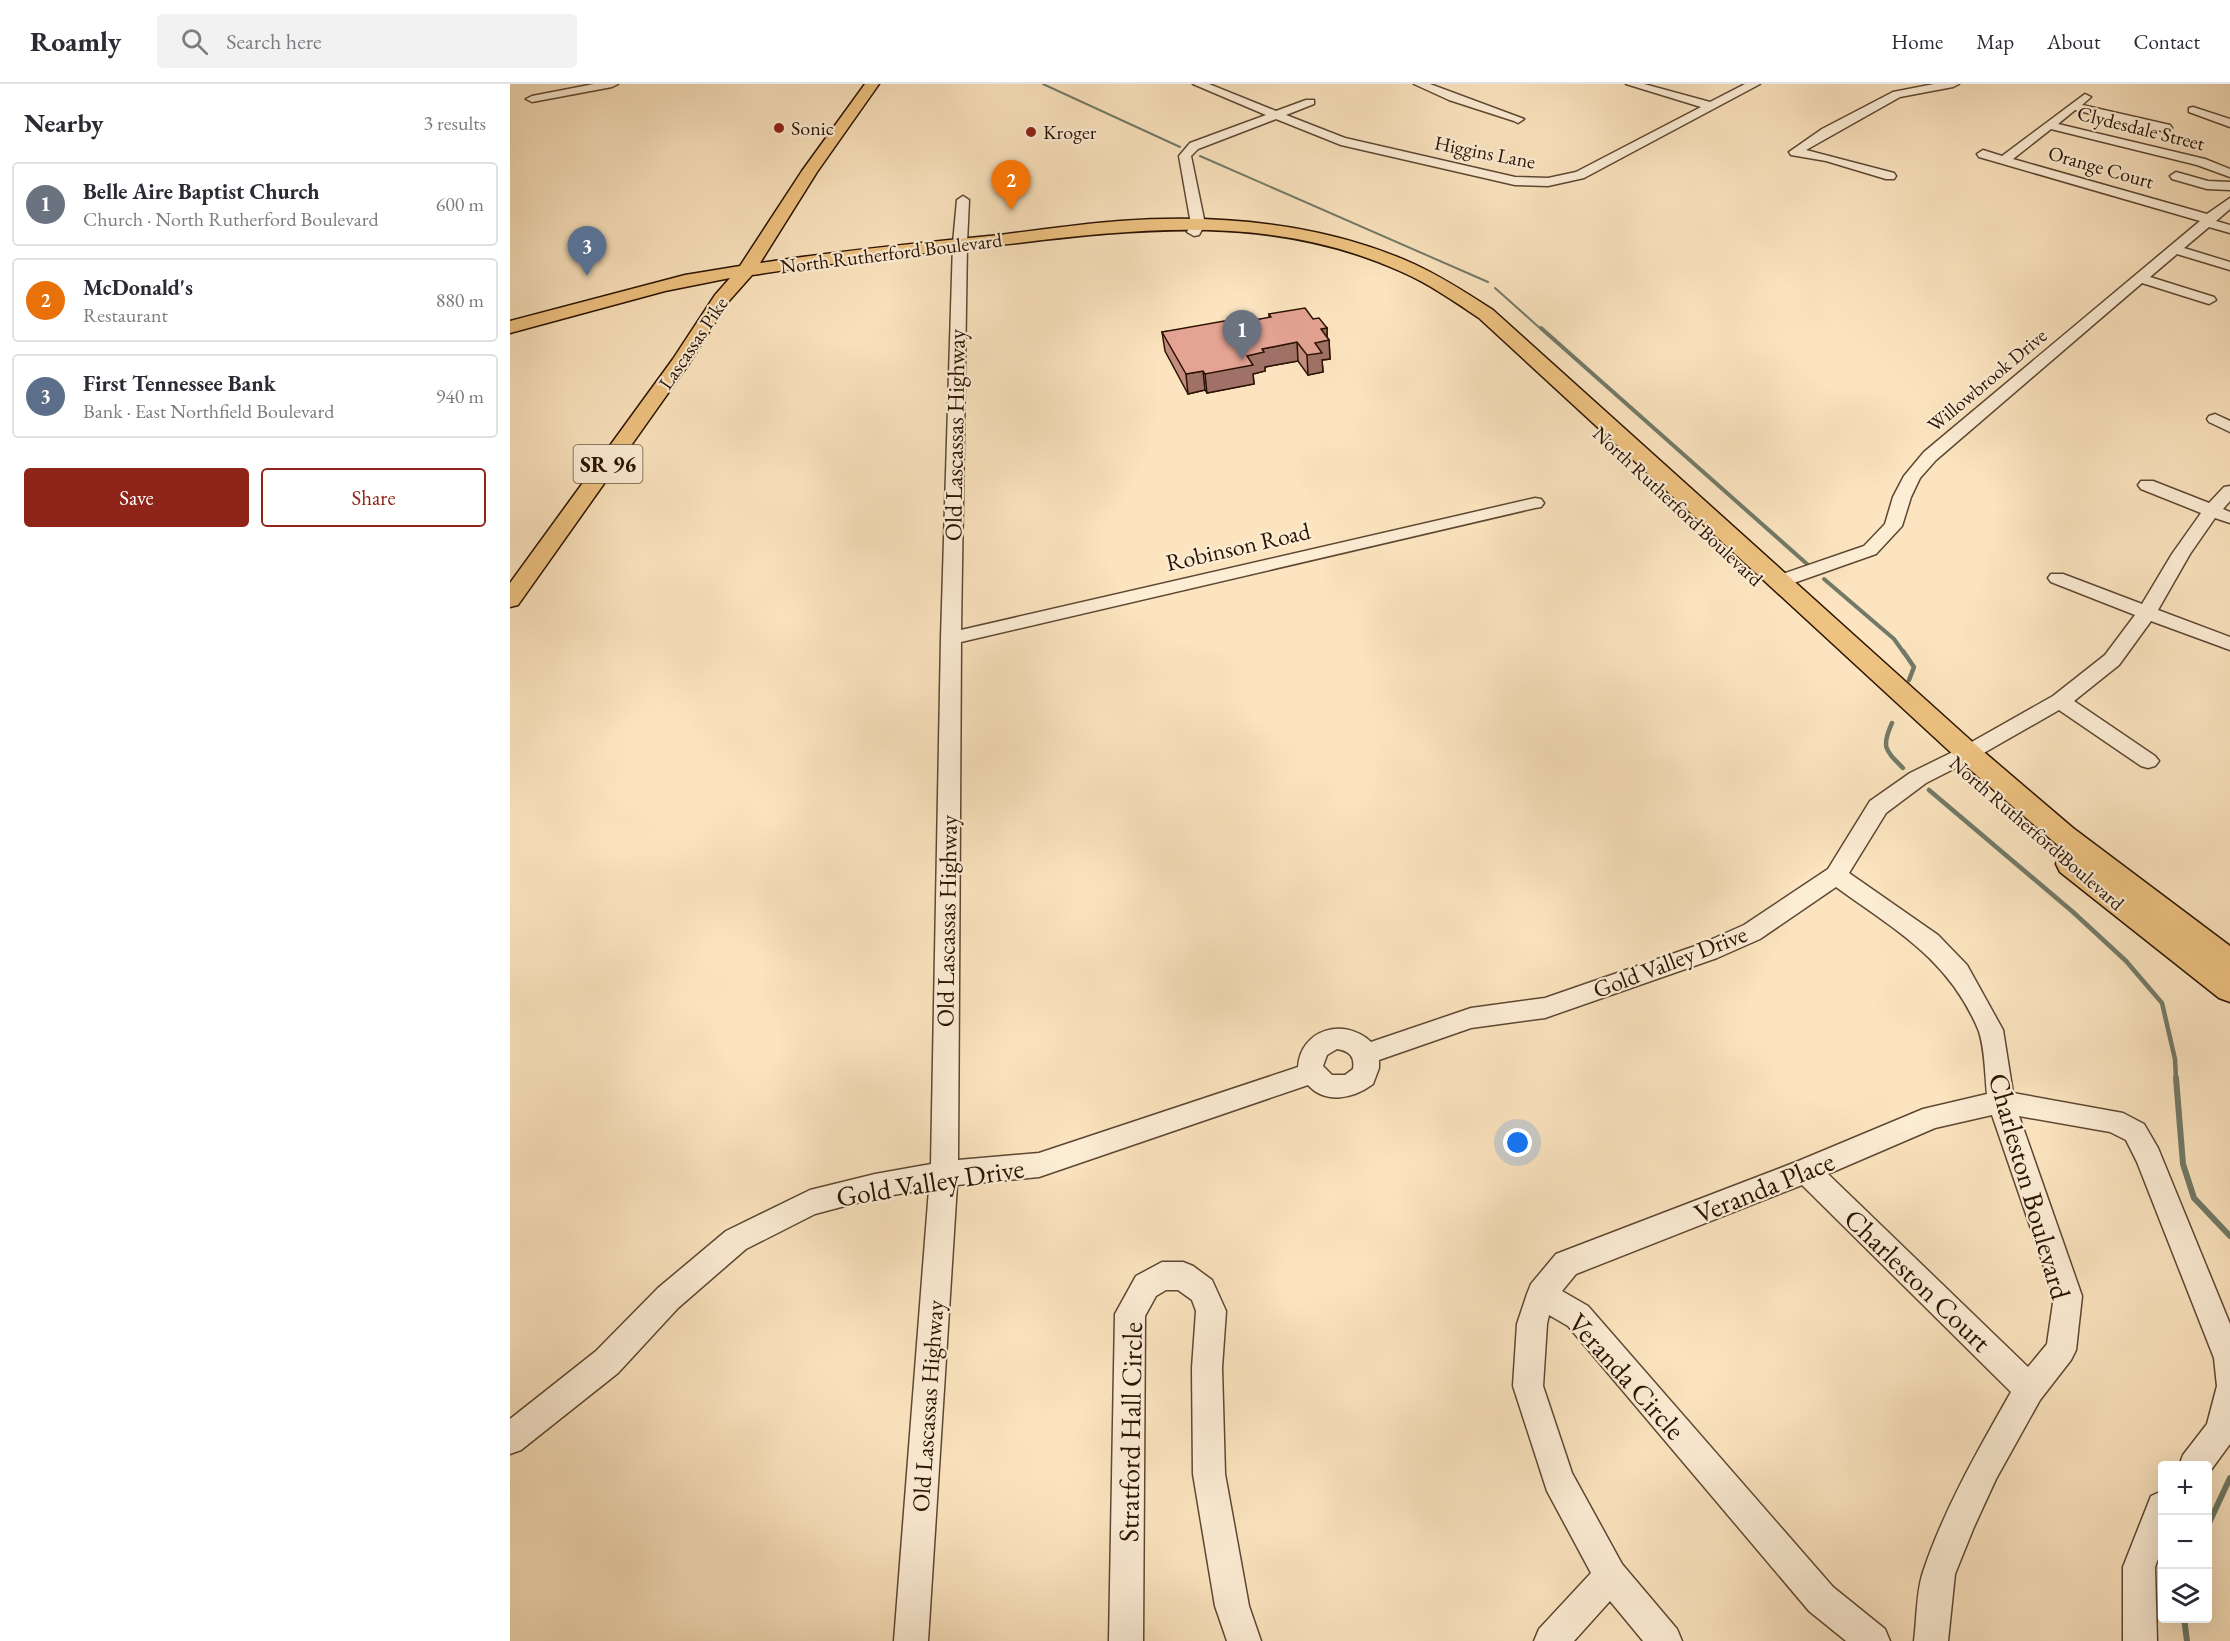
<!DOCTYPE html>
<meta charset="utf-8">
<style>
:root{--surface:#fff;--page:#f2f2f3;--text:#2b2b33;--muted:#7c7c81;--line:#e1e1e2;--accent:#8f2418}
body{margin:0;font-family:"EB Garamond",serif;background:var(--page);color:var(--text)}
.controls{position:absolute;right:18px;bottom:18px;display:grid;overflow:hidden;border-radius:6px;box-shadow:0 6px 24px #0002}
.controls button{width:54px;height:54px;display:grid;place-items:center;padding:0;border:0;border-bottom:2px solid var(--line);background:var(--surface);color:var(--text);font:30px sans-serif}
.you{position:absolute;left:1008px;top:1059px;width:21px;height:21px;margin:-15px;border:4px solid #fff;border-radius:50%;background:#1a73e8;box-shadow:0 0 0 9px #1a73e833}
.badge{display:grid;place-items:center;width:39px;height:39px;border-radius:50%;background:var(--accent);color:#fff;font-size:20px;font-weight:700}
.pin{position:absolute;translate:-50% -50px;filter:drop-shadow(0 2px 3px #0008)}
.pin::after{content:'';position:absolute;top:32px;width:21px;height:18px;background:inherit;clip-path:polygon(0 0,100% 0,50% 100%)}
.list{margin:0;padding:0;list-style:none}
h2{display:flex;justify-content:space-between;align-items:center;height:78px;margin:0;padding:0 24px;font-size:26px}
h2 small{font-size:20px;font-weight:400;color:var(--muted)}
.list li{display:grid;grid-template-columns:39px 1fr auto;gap:18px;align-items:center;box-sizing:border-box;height:84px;margin:0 12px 12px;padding:0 12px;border:2px solid var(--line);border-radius:6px}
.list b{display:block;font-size:22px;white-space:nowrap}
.list p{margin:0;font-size:20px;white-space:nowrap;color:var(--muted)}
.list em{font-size:20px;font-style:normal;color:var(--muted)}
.actions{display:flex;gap:12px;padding:18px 24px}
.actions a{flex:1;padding:14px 0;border:2px solid var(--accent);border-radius:6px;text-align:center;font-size:21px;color:var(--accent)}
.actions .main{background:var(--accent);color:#fff}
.icon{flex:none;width:33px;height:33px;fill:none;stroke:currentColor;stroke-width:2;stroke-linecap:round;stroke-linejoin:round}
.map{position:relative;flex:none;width:1720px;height:1557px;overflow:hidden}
header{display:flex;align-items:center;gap:36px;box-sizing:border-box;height:84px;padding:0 30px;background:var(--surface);border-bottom:2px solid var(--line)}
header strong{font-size:28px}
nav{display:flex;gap:33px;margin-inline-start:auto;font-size:21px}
.search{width:420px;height:54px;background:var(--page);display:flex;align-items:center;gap:15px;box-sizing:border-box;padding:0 21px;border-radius:6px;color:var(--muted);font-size:22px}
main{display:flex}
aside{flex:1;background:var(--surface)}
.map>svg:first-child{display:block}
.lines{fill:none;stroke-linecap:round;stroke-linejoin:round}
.stream-far3{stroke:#717a68;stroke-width:2}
.stream-far2{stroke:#717a68;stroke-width:4}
.stream-far1{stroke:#717a68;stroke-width:4.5}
.stream{stroke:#717a68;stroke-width:6}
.minor-casing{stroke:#5e4732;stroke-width:3}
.major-casing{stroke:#2a1303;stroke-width:3}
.minor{fill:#fcedd5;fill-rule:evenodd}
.major{fill:#eec280;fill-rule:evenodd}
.wall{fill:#c48c7e;stroke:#2a1303;stroke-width:1.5}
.shaded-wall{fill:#a07267;stroke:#2a1303;stroke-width:1.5}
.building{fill:#e4a393;stroke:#2a1303;stroke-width:1.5}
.poi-dot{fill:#8f2418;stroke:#fcedd5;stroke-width:2}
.labels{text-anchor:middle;stroke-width:4.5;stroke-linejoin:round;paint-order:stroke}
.far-poi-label{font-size:20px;fill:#2a1303;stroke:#fcedd5;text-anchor:start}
.far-street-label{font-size:20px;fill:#2a1303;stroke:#fcedd5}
.shield{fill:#fcedd5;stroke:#695442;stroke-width:1.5}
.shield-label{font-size:22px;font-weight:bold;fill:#2a1303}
.street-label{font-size:24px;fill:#2a1303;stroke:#fcedd5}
.near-street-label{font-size:28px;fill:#2a1303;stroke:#fcedd5}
</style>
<header>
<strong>Roamly</strong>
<div class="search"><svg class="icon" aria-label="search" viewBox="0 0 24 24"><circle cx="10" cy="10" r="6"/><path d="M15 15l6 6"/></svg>Search here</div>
<nav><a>Home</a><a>Map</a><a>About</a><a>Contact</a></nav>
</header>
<main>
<aside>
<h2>Nearby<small>3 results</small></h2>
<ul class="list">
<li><span class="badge" style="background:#6b7280">1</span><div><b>Belle Aire Baptist Church</b><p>Church · North Rutherford Boulevard</p></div><em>600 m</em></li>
<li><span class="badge" style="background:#e8710a">2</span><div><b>McDonald's</b><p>Restaurant</p></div><em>880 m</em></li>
<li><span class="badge" style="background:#5c6f8a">3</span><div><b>First Tennessee Bank</b><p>Bank · East Northfield Boulevard</p></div><em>940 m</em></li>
</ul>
<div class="actions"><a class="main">Save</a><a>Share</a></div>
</aside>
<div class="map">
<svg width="1720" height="1557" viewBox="0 0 1720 1557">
<rect width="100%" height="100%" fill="#fbe4bf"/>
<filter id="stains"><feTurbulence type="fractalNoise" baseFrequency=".00333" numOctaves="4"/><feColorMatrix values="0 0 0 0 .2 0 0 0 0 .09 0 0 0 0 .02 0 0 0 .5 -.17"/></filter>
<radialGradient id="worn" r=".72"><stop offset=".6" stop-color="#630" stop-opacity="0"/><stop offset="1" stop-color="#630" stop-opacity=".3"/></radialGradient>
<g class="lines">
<g class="stream-far3">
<polyline points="533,0 670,63"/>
<polyline points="690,72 978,198"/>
<polyline points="985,204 1032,246"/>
</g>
<g class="stream-far2">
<polyline points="1031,244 1297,480"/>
<polyline points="1314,495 1384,555 1394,569"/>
</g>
<g class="stream-far1">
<polyline points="1393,567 1404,583 1399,596"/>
<path d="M1382,639C1371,663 1375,666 1393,684"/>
<polyline points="1419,706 1563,828 1616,877 1652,919 1665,975 1666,995"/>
</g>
<g class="stream">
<polyline points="1666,994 1673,1080 1684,1114 1720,1152"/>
<polyline points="1698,1441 1720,1394"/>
<polyline points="1674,1534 1677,1557"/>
</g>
<defs>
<g id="minor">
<polygon points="84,0 108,0 102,3 22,18 16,15 22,12"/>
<polygon points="683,0 699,0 766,27 796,16 804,16 804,20 776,31 835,54 1005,93 1038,94 1066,88 1191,23 1116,0 1134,0 1200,18 1235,0 1250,0 1074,94 1038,102 1005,101 831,61 766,35 688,65 681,72 695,140 689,151 684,152 677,148 681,140 669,72 680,59 756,31"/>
<polygon points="904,0 920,0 1014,35 1008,39 1004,37 939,16"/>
<polygon points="1424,0 1449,0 1443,3 1390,13 1296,66 1384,89 1386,92 1384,95 1376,95 1316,77 1281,71 1279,68 1312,45 1383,8"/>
<polygon points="1575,10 1581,13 1572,21 1660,41 1662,44 1656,48 1565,26 1548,40 1695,75 1720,85 1720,93 1687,81 1541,45 1503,75 1697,130 1720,114 1720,125 1706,137 1720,141 1720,149 1699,143 1674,164 1720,178 1720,186 1667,170 1640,193 1704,213 1706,216 1699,220 1632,199 1426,376 1410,394 1401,413 1392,442 1366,470 1278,501 1264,501 1262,497 1264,493 1354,462 1375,440 1383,413 1394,392 1414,368 1690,137 1469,73 1467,70 1473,66 1492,72"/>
<polygon points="1683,23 1720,35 1720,43 1679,28 1679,24"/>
<polygon points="1666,88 1698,97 1720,98 1720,106 1697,105 1662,95 1660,92"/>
<path d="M453,112L459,116L457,159L451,546L1025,414L1031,415L1034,419L1031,423L1025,424L451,558L448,1076L529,1069L788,983C791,945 834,933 861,958L961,924L1035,914L1191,860L1234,841L1318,785L1360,717L1400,689L1451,664L1543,612L1595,571L1625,531L1541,498L1538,494L1541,490H1553L1632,520L1662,470L1691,429L1631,405L1628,401L1631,397H1643L1699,419L1714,403L1720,402V417L1713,425L1720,428V439L1705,434L1680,470L1648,526L1720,553V566L1641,537L1609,581L1564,617L1645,672L1649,677L1645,682L1638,684L1631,682L1549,626L1465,674L1416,699L1376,729L1339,789L1428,851L1457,881L1493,946L1503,1009L1613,1029L1634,1040L1648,1064L1720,1240V1360L1698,1390V1382H1669L1673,1371L1697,1340L1707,1302L1704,1274L1627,1078L1616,1056L1600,1048L1509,1032L1572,1212L1566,1266L1561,1276L1530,1316L1486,1395L1464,1443L1445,1490L1438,1557H1404C1407,1535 1406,1509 1413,1488C1434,1425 1468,1366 1501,1308L1292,1101L1066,1190L1052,1207L1078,1222L1323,1503L1375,1545L1380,1557H1336L1299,1527L1058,1242L1039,1231L1037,1240L1033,1302L1062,1389L1112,1480L1167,1545L1172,1557H1133L1100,1517L1064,1557H1024L1029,1545L1081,1489L1037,1407L1003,1302L1007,1240L1017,1210L1021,1200L1046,1170L1286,1078L1413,1025L1477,1010C1475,992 1475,962 1468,945C1438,874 1385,846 1326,803L1250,855L1207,874L1035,934L961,944L869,976V984L863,1000C844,1014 816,1021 798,1001L529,1093L447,1101L418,1557H384L419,1105L365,1114L305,1130L236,1165L168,1224L108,1289L11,1366L0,1370V1335L86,1267L148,1204L216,1147L300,1106L365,1090L421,1080L431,554L443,159L447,116ZM827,965C840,967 845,973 843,985L835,991H822L813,982L817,971ZM1482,1031L1544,1212L1537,1260L1518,1283L1318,1090L1425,1044Z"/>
<polygon points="1705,330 1720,337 1720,348 1699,338 1697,335 1699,332"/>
<polygon points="652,1178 673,1178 683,1182 702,1196 716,1227 712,1284 715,1390 739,1522 751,1557 717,1557 705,1522 683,1390 682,1284 686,1227 682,1216 668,1206 656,1206 646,1212 635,1232 633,1557 599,1557 605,1230 626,1192"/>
<polygon points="1652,1407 1652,1464 1645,1483 1647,1557 1613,1557 1613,1483 1641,1412"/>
</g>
<path id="major" d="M355,0H369L307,88L250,179C329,167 409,159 489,151C529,146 570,140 610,137C709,130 813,139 904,180C932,193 957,209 983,226L1467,662L1563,744L1720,862V918L1709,914L1550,788L1546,780L1550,772L1558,770L1449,676L969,234C944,217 919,200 892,188C760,128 627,145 490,161C407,170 324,178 242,191L218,218L178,281L8,521L0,523V499L163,275L205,211L220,194L155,207L0,249V237L175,191L230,182L292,87Z"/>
</defs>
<use href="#minor" class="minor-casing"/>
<use href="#major" class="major-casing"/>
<use href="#minor" class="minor"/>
<use href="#major" class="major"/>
</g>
<polygon class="wall" points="759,230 803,235 817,244 817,253 819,256 820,275 812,276 813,288 798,291 788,277 755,283 755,287 743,290 744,300 697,309 695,306 678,310 655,267 652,248 734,238 759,234"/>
<g class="shaded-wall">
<polygon points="817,244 817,256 819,256 820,275 812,276 813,288 798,291 797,271 805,259 811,245"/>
<polygon points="787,258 788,277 755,283 755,287 743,290 744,300 697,309 695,290 752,265"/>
<polygon points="693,287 695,306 678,310 676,290"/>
</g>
<polygon class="building" points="795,224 803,235 809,234 817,244 811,245 819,256 805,259 812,269 797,271 787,258 752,265 754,268 737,272 743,281 695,290 693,287 676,290 652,248 731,234 734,238 761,233 759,230"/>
<g class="poi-dot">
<circle cx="269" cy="44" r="6"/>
<circle cx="521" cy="48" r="6"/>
</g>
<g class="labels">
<g class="far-poi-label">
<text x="281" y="51">Sonic</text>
<text x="533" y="55">Kroger</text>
</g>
<g class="far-street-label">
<text transform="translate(1631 44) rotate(14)" y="7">Clydesdale Street</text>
<text transform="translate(975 68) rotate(11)" y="7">Higgins Lane</text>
<text transform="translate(1591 83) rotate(16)" y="7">Orange Court</text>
<text transform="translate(381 169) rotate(-7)" y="7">North Rutherford Boulevard</text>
<text transform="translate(183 259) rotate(-56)" y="7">Lascassas Pike</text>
<text transform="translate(1477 296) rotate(-40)" y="7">Willowbrook Drive</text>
<text transform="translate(1168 422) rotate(43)" y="7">North Rutherford Boulevard</text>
<text transform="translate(1527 749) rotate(41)" y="7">North Rutherford Boulevard</text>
</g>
<rect class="shield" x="63.5" y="361" width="69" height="38" rx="4.5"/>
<g class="shield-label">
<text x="98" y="388">SR 96</text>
</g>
<g class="street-label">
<text transform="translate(445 351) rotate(-89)" y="8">Old Lascassas Highway</text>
<text transform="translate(728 463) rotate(-13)" y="8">Robinson Road</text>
<text transform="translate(437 837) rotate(-89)" y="8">Old Lascassas Highway</text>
<text transform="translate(1160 878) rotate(-21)" y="8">Gold Valley Drive</text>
<text transform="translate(418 1322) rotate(-86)" y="8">Old Lascassas Highway</text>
</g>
<g class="near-street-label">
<text transform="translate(420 1098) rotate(-9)" y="10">Gold Valley Drive</text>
<text transform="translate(1520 1102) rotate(74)" y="10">Charleston Boulevard</text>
<text transform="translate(1254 1103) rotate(-22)" y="10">Veranda Place</text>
<text transform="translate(1408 1196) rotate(44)" y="10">Charleston Court</text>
<text transform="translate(1117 1292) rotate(48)" y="10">Veranda Circle</text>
<text transform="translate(620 1348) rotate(-89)" y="10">Stratford Hall Circle</text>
</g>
</g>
<rect width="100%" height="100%" filter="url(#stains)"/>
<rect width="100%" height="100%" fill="url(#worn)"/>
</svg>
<div class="controls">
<button>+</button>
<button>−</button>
<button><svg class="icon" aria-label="layers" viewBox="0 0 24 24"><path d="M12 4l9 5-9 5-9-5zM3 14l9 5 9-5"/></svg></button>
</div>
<div class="you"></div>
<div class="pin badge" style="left:732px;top:276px;background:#6b7280">1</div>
<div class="pin badge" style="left:501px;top:126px;background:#e8710a">2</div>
<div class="pin badge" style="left:77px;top:192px;background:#5c6f8a">3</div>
</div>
</main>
